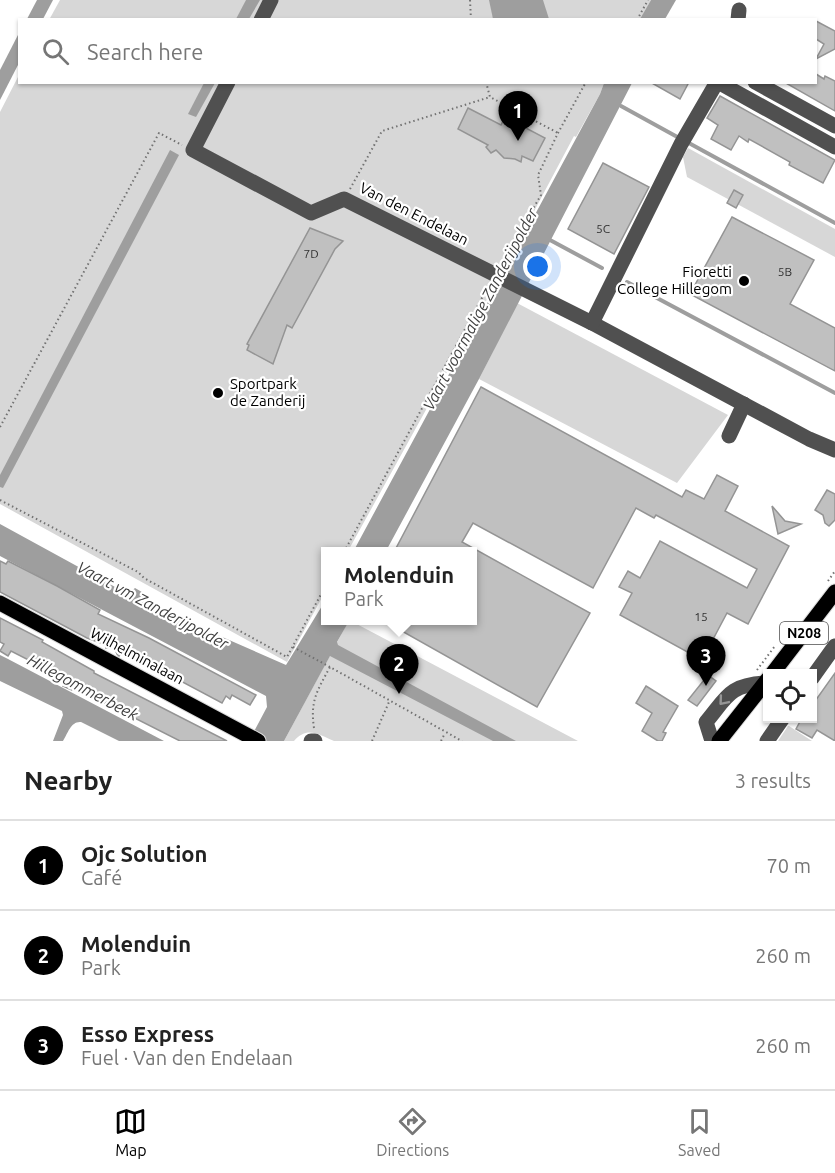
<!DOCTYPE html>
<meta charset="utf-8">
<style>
:root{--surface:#fff;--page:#f6f6f6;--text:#222;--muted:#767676;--line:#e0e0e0;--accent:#000}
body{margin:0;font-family:Ubuntu,sans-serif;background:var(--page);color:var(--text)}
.controls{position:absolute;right:18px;bottom:18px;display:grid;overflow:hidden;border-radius:0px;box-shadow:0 2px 4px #0004}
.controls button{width:54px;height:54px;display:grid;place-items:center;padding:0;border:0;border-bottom:2px solid var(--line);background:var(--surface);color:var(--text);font:30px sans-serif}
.you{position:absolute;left:538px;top:267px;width:21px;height:21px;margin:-15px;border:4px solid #fff;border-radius:50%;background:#1a73e8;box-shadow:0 0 0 9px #1a73e833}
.badge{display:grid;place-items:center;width:39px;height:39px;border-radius:50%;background:var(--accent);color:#fff;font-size:20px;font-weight:700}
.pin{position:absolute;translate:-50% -50px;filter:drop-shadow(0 2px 3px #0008)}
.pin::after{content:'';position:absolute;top:32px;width:21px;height:18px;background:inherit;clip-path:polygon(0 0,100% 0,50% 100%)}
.popup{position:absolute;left:321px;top:547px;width:156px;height:78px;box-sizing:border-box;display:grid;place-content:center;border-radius:0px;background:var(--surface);filter:drop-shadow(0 2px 4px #0005);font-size:20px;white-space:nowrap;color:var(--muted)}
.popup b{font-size:22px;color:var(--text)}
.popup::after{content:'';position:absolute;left:50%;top:100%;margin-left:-12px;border:12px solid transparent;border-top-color:var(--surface)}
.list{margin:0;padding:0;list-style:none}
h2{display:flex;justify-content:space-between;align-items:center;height:78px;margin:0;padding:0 24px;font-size:26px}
h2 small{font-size:20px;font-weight:400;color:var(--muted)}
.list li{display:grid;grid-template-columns:39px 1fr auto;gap:18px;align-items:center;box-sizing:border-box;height:90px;padding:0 24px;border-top:2px solid var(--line)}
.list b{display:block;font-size:22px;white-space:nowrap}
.list p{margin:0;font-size:20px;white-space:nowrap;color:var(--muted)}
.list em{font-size:20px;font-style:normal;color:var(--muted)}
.icon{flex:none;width:33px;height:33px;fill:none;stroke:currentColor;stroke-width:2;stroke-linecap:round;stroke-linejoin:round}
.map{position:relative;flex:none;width:835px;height:741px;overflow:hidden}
.search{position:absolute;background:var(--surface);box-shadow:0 2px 4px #0004;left:18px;right:18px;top:18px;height:66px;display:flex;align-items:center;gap:15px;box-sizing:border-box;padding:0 21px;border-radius:0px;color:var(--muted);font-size:22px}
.sheet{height:348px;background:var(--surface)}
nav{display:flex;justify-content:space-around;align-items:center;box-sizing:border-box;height:84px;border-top:2px solid var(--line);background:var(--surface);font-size:16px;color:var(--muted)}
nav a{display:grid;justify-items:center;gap:3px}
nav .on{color:var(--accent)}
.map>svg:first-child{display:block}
.green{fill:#d7d7d7}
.water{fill:#9e9e9e}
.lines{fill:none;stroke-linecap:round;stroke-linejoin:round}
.stream{stroke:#9e9e9e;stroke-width:4}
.building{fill:#c0c0c0;stroke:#949494;stroke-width:1.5}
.major-casing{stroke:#dbdbdb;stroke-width:17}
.path{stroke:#727272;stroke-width:2;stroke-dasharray:1.5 3;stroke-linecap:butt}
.minor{stroke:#505050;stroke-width:15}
.major{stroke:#000;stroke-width:15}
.oneway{stroke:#969696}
.poi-dot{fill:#000;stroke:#fff;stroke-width:2}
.labels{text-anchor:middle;stroke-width:4.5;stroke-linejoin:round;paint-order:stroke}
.number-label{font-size:12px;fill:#303030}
.shield{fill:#fff;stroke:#4c4c4c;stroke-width:1.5}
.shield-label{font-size:14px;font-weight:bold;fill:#000}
.street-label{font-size:15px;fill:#000;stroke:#fff}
.poi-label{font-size:15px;fill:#000;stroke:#fff;text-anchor:end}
.water-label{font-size:16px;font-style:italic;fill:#3f3f3f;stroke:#fff}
</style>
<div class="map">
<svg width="835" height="741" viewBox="0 0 835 741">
<rect width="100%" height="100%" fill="#fff"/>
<g class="green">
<polygon points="60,0 651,0 640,20 49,20"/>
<polygon points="19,75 20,82 604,83 600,94 576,137 574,136 496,283 348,551 326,552 325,592 287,662 0,504 0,112"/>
<polygon points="688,148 835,229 835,257 687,177 683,157"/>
<polygon points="517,303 728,415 677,483 479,379"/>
<path d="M349,620L351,621L578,741H334C318,734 307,726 294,741H284Z"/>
<polygon points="788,726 789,726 812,741 778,741"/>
</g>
<g class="water">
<polygon points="37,0 53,0 43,19 27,19"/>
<polygon points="246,0 260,0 249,19 236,19"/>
<polygon points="489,0 543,0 549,19 493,19"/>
<polygon points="651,0 676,0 665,19 640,19"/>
<polygon points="19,33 19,63 0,100 0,70"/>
<polygon points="204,83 215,83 196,117 188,114"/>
<polygon points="604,83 632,83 479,379 386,551 353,552 600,94"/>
<polygon points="170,150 179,155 3,488 0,487 0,475"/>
<polygon points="0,524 128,594 135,588 147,595 149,605 286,665 325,601 326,620 349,621 337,642 338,645 516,741 493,741 330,656 284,741 249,741 267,707 266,696 0,556"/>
<path d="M0,655L8,659L164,741H119L81,722C71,721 68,733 63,741H53L63,715L62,711L0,681Z"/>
</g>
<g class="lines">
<g class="stream">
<polyline points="621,106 681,139"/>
<polyline points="687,142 835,223"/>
<polyline points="550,240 602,268"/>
<polyline points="627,282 835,393"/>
</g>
</g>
<g class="building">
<polygon points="816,21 835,31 835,49 816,59 824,44 816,39"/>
<polygon points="816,74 824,79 825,76 835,81 835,111 784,82 816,82"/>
<polygon points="650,82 689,82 680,99"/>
<polygon points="720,96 835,160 823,183 789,165 790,162 749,139 748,142 739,136 731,150 711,139 718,125 707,118"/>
<polygon points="468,108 501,125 505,117 545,138 533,161 522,156 521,162 515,159 504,158 496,150 491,153 486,147 488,145 458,129"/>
<polygon points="603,163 649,187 614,254 568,229"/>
<polygon points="734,190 743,195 736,208 727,203"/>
<polygon points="732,217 814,260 790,304 835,328 835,371 690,294"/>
<polygon points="310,228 343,241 335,249 292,328 287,325 273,364 247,350 249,345 247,344"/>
<polygon points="481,387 682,497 686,490 704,499 717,475 738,486 725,511 789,546 748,624 727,613 702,660 620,615 632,593 619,587 628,571 640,578 660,541 747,588 757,569 656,515 654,518 636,508 593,588 473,523 462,542 590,613 537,707 384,621 472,621 472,552 394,552"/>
<polygon points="827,490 835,494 835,520 829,526 825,523 823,515 815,510"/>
<polygon points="772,506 785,521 801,524 778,534"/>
<polygon points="0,561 6,564 8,561 57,586 100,610 98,614 149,638 256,695 250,705 232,695 230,699 226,696 222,703 147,663 146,666 121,653 119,656 117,654 114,646 106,648 106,645 87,638 0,592"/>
<polygon points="0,618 43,640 42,642 94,671 94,673 227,741 180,741 93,697 96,691 77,681 72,690 63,686 66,679 11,651 8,656 0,651 4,644 0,642"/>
<polygon points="835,673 835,741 817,730 812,738 796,729 802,718 813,718 813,704"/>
<polygon points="708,675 716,681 697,706 688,700"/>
<polygon points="646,686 678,706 663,732 666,733 662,741 658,741 642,731 652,713 636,703"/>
</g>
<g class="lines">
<defs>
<g id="major">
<polyline points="0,603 258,741"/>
<polyline points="772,674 835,592"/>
<polyline points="719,741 768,679"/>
</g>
</defs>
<use href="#major" class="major-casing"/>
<g class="path">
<polyline points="470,0 471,20"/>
<polyline points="637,20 648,0"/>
<polyline points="486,82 490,97 558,133"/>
<polyline points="350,189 382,131 490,97"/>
<polyline points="502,262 541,195 538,175 558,133 586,82"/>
<polyline points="0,427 159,133 182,145"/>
<polyline points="0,500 138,572 144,578 287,657 326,585"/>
<polyline points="344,552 489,285"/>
<polyline points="828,581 835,571"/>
<polyline points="293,647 330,667"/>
<polyline points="757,670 775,646"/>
<path d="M314,728C310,701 317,691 330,667L462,741"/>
<polyline points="372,741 389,702"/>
<polyline points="441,741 445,733"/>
</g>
<g class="minor">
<polyline points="261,20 271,0"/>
<polyline points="738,20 739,10"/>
<polyline points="228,82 193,150 311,213 344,199 592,323 809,439 835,450"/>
<polyline points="718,82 835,147"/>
<polyline points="755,82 835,126"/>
<polyline points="592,323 681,144 717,82"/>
<polyline points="729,436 744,404"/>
<polyline points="812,678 835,646"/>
<polyline points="311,741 315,741"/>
<path d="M712,741L706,722C727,697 729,685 765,683"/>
<polyline points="767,741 783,718"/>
</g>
<use href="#major" class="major"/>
</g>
<defs><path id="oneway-chevron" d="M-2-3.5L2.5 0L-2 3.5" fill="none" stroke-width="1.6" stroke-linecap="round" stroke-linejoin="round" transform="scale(1.5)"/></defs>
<use class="oneway" href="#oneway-chevron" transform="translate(723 701) rotate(130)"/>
<g class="poi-dot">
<circle cx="744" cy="281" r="6"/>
<circle cx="218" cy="393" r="6"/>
</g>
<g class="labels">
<g class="number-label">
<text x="603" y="233">5C</text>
<text x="311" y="258">7D</text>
<text x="785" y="276">5B</text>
<text x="701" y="621">15</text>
</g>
<rect class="shield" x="780" y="622" width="48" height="22" rx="4.5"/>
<g class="shield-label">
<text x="804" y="638">N208</text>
</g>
<g class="street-label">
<text transform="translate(414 214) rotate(27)" y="5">Van den Endelaan</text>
<text transform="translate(137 656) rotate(28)" y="5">Wilhelminalaan</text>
</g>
<g class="poi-label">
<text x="732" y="277">Fioretti<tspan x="732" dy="17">College Hillegom</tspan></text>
<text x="230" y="389" text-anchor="start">Sportpark<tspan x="230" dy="17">de Zanderij</tspan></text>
</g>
<g class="water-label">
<text transform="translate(480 309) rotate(-62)" y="6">Vaart voormalige Zanderijpolder</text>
<text transform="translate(153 605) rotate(28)" y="6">Vaart vm Zanderijpolder</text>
<text transform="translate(83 687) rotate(28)" y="6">Hillegommerbeek</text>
</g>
</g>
</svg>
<div class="controls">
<button><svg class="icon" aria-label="locate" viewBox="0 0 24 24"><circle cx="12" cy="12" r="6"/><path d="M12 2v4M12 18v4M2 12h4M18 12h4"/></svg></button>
</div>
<div class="you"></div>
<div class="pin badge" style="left:518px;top:141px">1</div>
<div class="pin badge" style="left:399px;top:694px">2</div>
<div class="popup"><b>Molenduin</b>Park</div>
<div class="pin badge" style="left:706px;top:686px">3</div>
<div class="search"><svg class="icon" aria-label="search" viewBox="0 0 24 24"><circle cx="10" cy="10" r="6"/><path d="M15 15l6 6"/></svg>Search here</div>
</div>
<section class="sheet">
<h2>Nearby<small>3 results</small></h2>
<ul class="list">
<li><span class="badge">1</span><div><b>Ojc Solution</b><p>Café</p></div><em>70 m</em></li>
<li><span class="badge">2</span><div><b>Molenduin</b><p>Park</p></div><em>260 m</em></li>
<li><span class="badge">3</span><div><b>Esso Express</b><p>Fuel · Van den Endelaan</p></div><em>260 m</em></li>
</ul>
</section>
<nav>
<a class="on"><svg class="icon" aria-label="map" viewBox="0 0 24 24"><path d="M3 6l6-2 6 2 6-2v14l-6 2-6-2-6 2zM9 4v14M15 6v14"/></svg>Map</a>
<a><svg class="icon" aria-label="directions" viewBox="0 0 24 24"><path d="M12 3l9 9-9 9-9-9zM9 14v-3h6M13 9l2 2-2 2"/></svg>Directions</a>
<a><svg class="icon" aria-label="saved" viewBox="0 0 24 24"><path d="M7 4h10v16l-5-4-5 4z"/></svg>Saved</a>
</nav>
